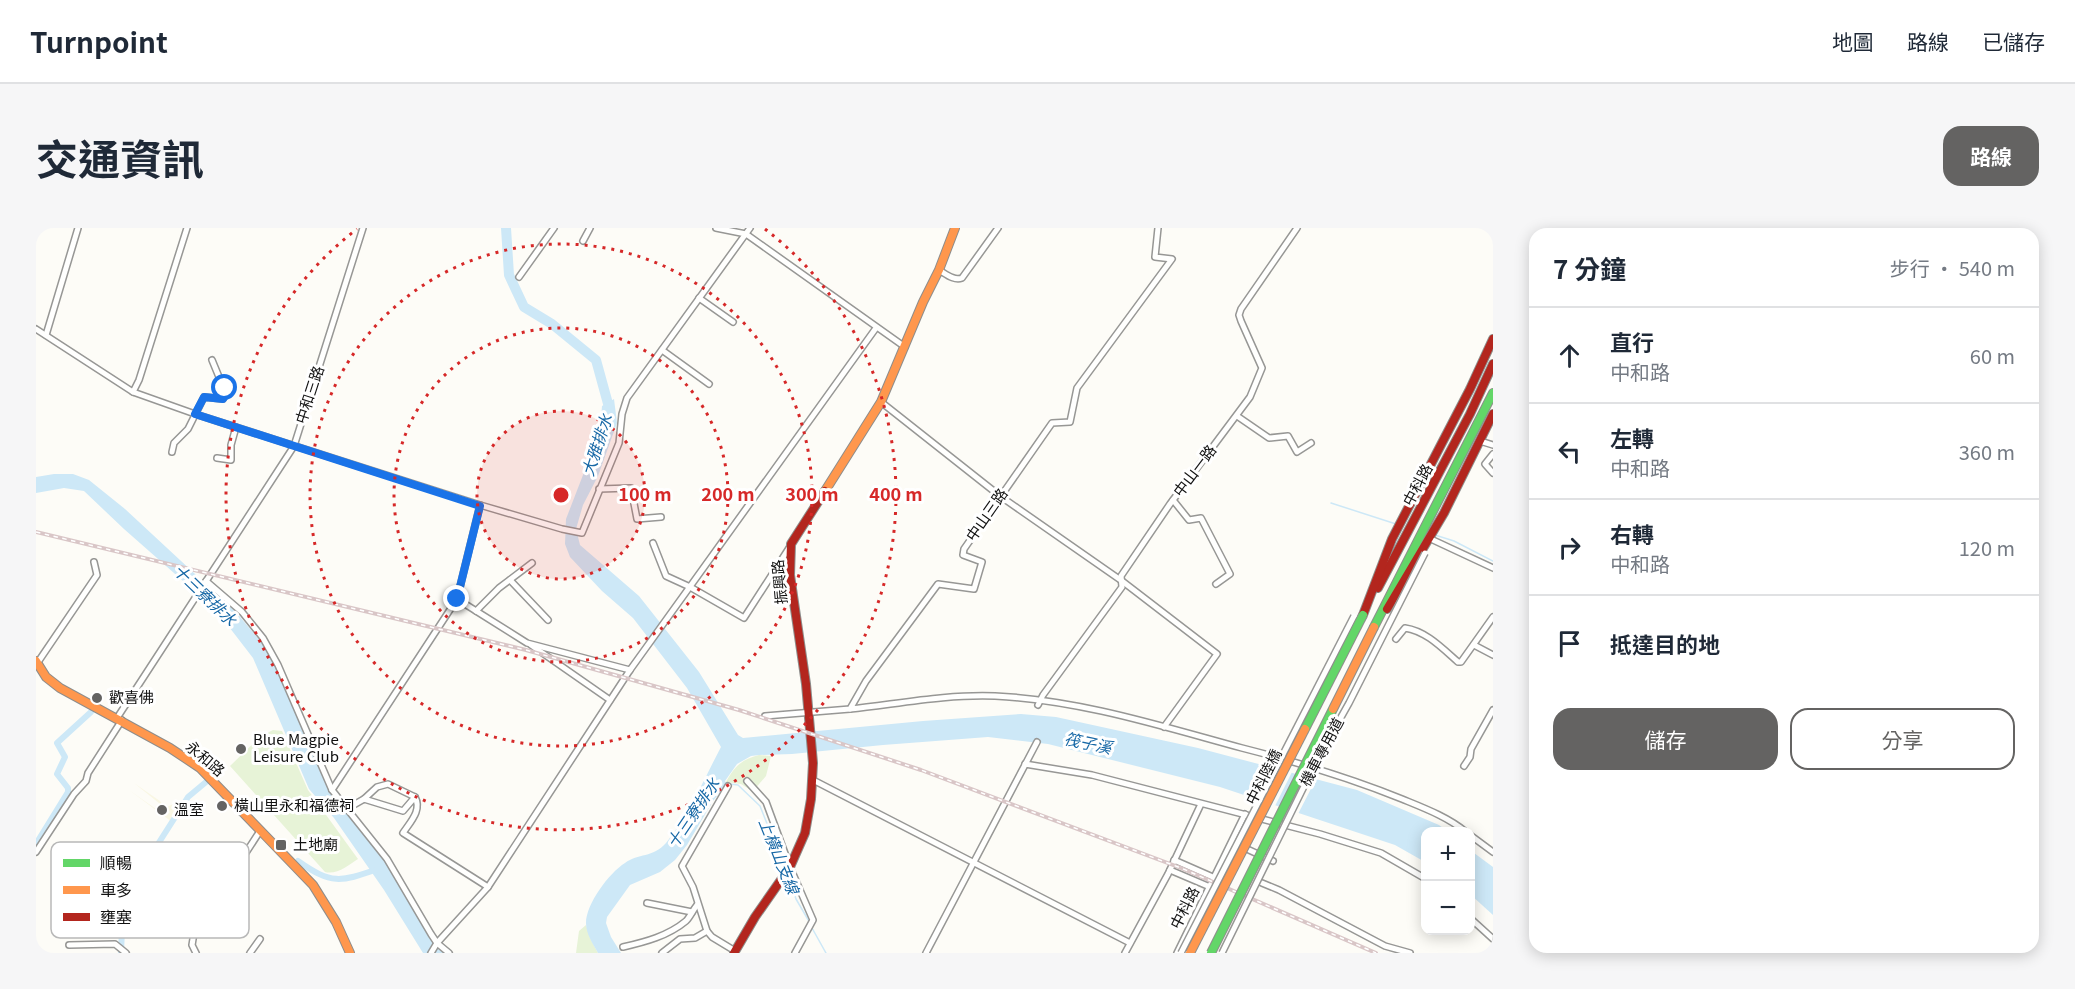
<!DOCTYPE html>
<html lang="zh-TW">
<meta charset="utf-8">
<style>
:root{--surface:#fff;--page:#f6f6f7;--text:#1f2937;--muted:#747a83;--line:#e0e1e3;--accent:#646362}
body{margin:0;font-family:Georgia,"Noto Sans TC",serif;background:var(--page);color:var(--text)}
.controls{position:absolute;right:18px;bottom:18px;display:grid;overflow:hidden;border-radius:12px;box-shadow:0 3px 15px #0003}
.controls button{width:54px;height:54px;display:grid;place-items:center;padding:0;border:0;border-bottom:2px solid var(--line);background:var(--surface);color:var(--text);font:30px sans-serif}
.stop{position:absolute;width:18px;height:18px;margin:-14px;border:4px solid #1a73e8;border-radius:50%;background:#fff}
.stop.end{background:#1a73e8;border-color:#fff;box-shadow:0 2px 6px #0008}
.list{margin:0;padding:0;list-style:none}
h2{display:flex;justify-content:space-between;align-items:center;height:78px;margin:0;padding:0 24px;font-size:26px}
h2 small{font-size:20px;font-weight:400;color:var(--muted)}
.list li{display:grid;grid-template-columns:39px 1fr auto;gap:18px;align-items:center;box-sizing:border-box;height:96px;padding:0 24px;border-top:2px solid var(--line)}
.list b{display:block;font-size:22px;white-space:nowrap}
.list p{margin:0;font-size:20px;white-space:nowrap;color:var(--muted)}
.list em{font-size:20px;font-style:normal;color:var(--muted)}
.actions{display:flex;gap:12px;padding:18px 24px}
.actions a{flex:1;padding:14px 0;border:2px solid var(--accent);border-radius:18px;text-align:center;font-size:21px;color:var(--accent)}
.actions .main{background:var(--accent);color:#fff}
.icon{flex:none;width:33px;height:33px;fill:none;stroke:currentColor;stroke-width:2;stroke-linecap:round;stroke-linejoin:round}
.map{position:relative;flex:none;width:1457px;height:725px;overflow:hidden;border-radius:18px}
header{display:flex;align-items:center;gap:36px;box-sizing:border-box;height:84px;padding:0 30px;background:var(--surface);border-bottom:2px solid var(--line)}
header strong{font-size:28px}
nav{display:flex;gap:33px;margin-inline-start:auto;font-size:21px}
.intro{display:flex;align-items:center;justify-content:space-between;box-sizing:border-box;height:144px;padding:0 36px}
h1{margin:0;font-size:42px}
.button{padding:15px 27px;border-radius:18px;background:var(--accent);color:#fff;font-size:21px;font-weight:700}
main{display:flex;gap:36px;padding:0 36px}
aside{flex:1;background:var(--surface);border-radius:18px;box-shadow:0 3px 15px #0003}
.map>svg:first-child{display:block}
.farmland{fill:#f9f7e4}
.green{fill:#e7f3d7}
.water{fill:#cde8f7}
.pier{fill:#fdfcf7}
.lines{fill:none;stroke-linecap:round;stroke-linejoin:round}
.stream{stroke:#cde8f7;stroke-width:1.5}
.canal{stroke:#cde8f7;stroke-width:6}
.river{stroke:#cde8f7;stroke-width:10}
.street-casing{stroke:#979795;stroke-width:8}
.fast-casing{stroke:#8e8d8b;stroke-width:10}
.slow-casing{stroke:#8e8d8b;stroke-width:10}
.jam-casing{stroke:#8e8d8b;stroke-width:10}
.street{stroke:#fffffe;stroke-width:5}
.fast{stroke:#63d668;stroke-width:8}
.slow{stroke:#ff974d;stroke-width:8}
.jam{stroke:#b3261e;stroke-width:8}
.rail-casing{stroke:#d9c6c7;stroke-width:4}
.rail{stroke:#fff;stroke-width:1.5;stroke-dasharray:4.5;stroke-linecap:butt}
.street-bridge-casing{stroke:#979795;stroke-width:8;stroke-linecap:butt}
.fast-bridge-casing{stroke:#8e8d8b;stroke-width:10;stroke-linecap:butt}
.slow-bridge-casing{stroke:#8e8d8b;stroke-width:10;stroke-linecap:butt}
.street-bridge{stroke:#fffffe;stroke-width:5}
.fast-bridge{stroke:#63d668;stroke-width:8}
.slow-bridge{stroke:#ff974d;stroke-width:8}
.route{stroke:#1a73e8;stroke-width:8}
.ring{fill:none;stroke:#d62828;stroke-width:3;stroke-dasharray:3 6}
.poi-dot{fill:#646362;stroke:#fff;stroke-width:2}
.labels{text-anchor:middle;stroke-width:6;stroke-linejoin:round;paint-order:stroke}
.street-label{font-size:15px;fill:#111;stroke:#fff}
.poi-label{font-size:15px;fill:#111;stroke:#fff;text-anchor:start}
.water-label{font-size:16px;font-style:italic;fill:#1768a6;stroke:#fff}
.key{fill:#fff;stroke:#b8b8b8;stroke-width:1.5}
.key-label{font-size:16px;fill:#111}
.centre{fill:#d62828;stroke:#fff;stroke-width:3}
.ring-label{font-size:18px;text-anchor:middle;font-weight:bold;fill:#d62828;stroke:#fff;stroke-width:6;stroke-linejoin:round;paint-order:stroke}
</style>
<header>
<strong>Turnpoint</strong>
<nav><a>地圖</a><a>路線</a><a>已儲存</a></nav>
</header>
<div class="intro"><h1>交通資訊</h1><a class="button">路線</a></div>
<main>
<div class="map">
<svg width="1457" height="725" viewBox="0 0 1457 725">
<rect width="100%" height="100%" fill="#fdfcf7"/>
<polygon class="farmland" points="98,555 124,573 129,580 143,573 146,579 136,594 93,562 130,588 134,584"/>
<g class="green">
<path d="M237,502L246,503L272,562L322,631C313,637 301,647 289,644L194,538L225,508Z"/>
<path d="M723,527L735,528L730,548L718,562L716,563L705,556L690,554C698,539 706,531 723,527Z"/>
<polygon points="550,697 554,710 562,725 540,725 543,703"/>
</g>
<g class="water">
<path d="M578,171L581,195L562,248L547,277L540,301L544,317L603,368L663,444L702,507L707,510L887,493L985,486L1020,489L1162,520L1321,562L1403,597L1411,603L1390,604L1389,634L1359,617L1184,559L1012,516L952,509L847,517L756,526L723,527L715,528L701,536L689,553L691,556L677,573L651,617L639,632L624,644L594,657L571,689L570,695L575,709L585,725H562C557,716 550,706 550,695C550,676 573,645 589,635C602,625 617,630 630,615C653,587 668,551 685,519L651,460L597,390L566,363L534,329L529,316L530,291L564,203L566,178Z"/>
<polygon points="18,246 37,246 53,252 89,281 200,384 225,414 240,438 294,564 350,632 410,725 387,725 348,662 298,590 273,561 217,430 180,382 88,301 48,263 28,260 0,265 0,249"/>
<polygon points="1434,622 1457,639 1457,687 1435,667"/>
</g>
<g class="pier">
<polygon points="1237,537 1257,542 1238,580 1219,574"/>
<polygon points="1261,543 1281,549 1261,588 1242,582"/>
</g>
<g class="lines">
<g class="stream">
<polyline points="1295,275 1360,296"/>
<polyline points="1399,307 1418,313 1457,333"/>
<polyline points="694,556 702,557 724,578 749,641"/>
<polyline points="752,648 760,671 774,695"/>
<polyline points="776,700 790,725"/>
</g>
<g class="canal">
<polyline points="0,616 32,564 32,560 21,546 29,529 21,515 55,484"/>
<path d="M262,633C296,657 304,654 342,641"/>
<polyline points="85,725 86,701 69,699 152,569 170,554"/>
</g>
<polyline class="river" points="470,0 473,47 488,79 516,96 560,132 574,183 572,189"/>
<defs>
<g id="street">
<polyline points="680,0 710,6 869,119"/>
<polyline points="547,13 554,0"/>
<path d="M903,42C910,46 918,53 926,50L962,0"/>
<polyline points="483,49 518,0"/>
<polyline points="663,70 697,94"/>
<polyline points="0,101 97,164 159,186 444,277 526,301 546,305 583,215 586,186 591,170 714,0"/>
<polyline points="10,107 42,0"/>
<polyline points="626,122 673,156"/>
<polyline points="97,164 103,152 151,0"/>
<polyline points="845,174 964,268 1086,353 1181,426 1128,499"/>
<polyline points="1201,188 1233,210 1252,208 1261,224 1275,215"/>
<polyline points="1444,213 1457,217"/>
<polyline points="136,224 138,215 152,201 168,169 187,171 190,166 176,132"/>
<polyline points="1457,226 1449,236 1457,245"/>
<polyline points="181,230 195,232 195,217 200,199"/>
<polyline points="563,261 595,260 601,291 625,289"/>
<polyline points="1137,272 1153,292 1165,290 1194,346 1180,356"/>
<polyline points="1397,312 1457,340"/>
<polyline points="617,315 630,348 654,359 708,390 755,317"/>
<polyline points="474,352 512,392"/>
<polyline points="170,353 206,384 227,410 242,437 296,562 351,631 395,706 401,715 413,725"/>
<polyline points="421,371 491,415 594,442"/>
<polyline points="440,383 463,360 496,335"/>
<path d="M1360,411L1369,400C1390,403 1406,420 1422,434H1425L1457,389"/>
<polyline points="495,417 574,472"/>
<polyline points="1438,417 1457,427"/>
<polyline points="0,437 61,347 58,334"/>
<polyline points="1002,477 1007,467 1086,359 1085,348 1134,276 1214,169 1226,140 1205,93 1203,87 1205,81 1261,0"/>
<path d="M814,481C861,476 911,466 959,468C1044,472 1125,498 1206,520C1261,534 1314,550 1366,571C1388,580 1412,589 1430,604"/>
<polyline points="729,488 814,481 830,453 902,356 938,361 946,334 927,327 928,321 1016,195 1034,194 1041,160 1136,31 1119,29 1122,0"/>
<polyline points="81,490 258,218 327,0"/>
<polyline points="989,536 1056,547 1284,606 1345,625 1390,651"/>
<polyline points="1428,538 1434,529 1435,521 1457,482"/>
<polyline points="777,552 1094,715"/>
<polyline points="711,553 730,574 754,639 777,692 759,725"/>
<polyline points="692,558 646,638 657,659 671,703 676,709 699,723"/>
<polyline points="296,562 421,371 444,277"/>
<polyline points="328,571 341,559 352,556 379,569"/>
<path d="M309,578L314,579L328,571L367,583L379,569C386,582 375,593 367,605L452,659"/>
<polyline points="1434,607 1457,624"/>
<polyline points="1198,615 1237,633"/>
<polyline points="0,624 38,566 50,553 52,545 86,492"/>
<polyline points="1138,632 1179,650"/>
<polyline points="1134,642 1174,659"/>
<polyline points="1226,655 1243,662 1349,718 1374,725"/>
<polyline points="611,675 656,684"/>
<polyline points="1434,690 1457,711"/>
<polyline points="33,717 79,716 90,725"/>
<path d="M587,719C609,714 632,708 650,693C654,689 657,682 661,677"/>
<polyline points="160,725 156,717 158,705 224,603"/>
<polyline points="214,725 224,711"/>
<polyline points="395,725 401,715 452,659 594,442 840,100"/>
<polyline points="626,725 644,711 659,710 671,703"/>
<polyline points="890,725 1001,514"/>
<polyline points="1089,725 1132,646 1165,576"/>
<polyline points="1141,725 1209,586"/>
</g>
<polyline id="fast" points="1338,399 1457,165"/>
<g id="slow">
<polyline points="789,263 845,174 887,74 903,42 919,0"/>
<polyline points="0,433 10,449 24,460 134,520 164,540 277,657 300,694 314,725"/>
</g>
<g id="jam">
<polyline points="1342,360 1434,186 1457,136"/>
<polyline points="1351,381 1408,285 1457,186"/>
<polyline points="1327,387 1356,311 1434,161 1457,111"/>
<polyline points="698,725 719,689 754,639 769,605 775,571 777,535 770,456 754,347 755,316 789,263"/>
</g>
</defs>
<use href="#street" class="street-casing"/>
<use href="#fast" class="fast-casing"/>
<use href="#slow" class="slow-casing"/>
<use href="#jam" class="jam-casing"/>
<use href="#street" class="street"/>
<use href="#fast" class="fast"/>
<use href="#slow" class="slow"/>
<use href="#jam" class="jam"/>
<defs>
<polyline id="rail" points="0,304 490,422 703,482 885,542 1145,640 1340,725"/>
</defs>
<use href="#rail" class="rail-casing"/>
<use href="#rail" class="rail"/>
<defs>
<g id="street-bridge">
<polyline points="1145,725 1318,388"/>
<polyline points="1186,725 1281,532 1313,475 1389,325"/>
</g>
<g id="fast-bridge">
<polyline points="1269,501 1327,387"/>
<polyline points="1175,725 1297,481"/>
</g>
<g id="slow-bridge">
<polyline points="1297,481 1338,399"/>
<polyline points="1154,725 1269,501"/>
</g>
</defs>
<use href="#street-bridge" class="street-bridge-casing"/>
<use href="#fast-bridge" class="fast-bridge-casing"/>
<use href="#slow-bridge" class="slow-bridge-casing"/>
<use href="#street-bridge" class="street-bridge"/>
<use href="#fast-bridge" class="fast-bridge"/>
<use href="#slow-bridge" class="slow-bridge"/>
</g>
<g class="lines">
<polyline class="route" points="189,160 190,166 187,171 168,169 159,186 444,278 421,371"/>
</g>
<circle cx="525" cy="267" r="84" fill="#d62828" fill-opacity=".12"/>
<g class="ring">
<circle cx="525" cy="267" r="84"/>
<circle cx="525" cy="267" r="167"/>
<circle cx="525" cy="267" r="251"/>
<path d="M729 1A335 335 0 1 1 321 1"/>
</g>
<g class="poi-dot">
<circle cx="61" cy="470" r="6"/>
<circle cx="205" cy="521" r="6"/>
<circle cx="186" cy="578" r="6"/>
<circle cx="126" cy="582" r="6"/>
<rect x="239" y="611" width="12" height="12" rx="3"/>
</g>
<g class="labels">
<g class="street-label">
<text transform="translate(274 167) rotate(-72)" y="5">中和三路</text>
<text transform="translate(1159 243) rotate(-53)" y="5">中山一路</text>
<text transform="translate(1382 257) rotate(-62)" y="5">中科路</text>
<text transform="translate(951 287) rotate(-55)" y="5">中山三路</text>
<text transform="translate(744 354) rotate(-95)" y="5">振興路</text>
<text transform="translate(1286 524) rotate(-62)" y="5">機車專用道</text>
<text transform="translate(169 531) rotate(40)" y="5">永和路</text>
<text transform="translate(1228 549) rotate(-63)" y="5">中科陸橋</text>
<text transform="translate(1149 680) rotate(-63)" y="5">中科路</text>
</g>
<g class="poi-label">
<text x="73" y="475">歡喜佛</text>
<text x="217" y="517">Blue Magpie<tspan x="217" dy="17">Leisure Club</tspan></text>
<text x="198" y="583">橫山里永和福德祠</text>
<text x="138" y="587">溫室</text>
<text x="257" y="622">土地廟</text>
</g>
<g class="water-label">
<text transform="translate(561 217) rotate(-72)" y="6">大雅排水</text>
<text transform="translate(169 367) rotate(44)" y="6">十三寮排水</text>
<text transform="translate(1052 515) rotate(12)" y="6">筏子溪</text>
<text transform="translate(657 585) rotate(-56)" y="6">十三寮排水</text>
<text transform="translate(743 628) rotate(68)" y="6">上橫山支線</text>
</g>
</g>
<rect x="15" y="614" width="198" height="96" rx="9" class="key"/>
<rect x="27" y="631" width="27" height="8" fill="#63d668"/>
<rect x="27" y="658" width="27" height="8" fill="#ff974d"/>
<rect x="27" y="685" width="27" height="8" fill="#b3261e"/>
<g class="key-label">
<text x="64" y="641">順暢</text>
<text x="64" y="668">車多</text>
<text x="64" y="695">壅塞</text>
</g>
<circle cx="525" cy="267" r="9" class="centre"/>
<g class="ring-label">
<text x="609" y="273">100 m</text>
<text x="692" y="273">200 m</text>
<text x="776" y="273">300 m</text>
<text x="860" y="273">400 m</text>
</g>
</svg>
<div class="controls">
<button>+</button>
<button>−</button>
</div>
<div class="stop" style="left:189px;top:160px"></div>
<div class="stop end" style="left:421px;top:371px"></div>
</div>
<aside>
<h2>7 分鐘<small>步行 · 540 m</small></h2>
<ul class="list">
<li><svg class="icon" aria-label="ahead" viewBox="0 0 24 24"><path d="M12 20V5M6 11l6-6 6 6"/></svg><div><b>直行</b><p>中和路</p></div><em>60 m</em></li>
<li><svg class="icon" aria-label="left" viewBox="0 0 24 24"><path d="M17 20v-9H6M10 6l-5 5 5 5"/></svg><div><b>左轉</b><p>中和路</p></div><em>360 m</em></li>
<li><svg class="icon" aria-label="right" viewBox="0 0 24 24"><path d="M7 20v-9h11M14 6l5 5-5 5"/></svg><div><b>右轉</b><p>中和路</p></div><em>120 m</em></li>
<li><svg class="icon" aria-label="arrive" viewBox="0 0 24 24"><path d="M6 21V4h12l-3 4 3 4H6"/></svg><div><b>抵達目的地</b></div></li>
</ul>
<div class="actions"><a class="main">儲存</a><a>分享</a></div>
</aside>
</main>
